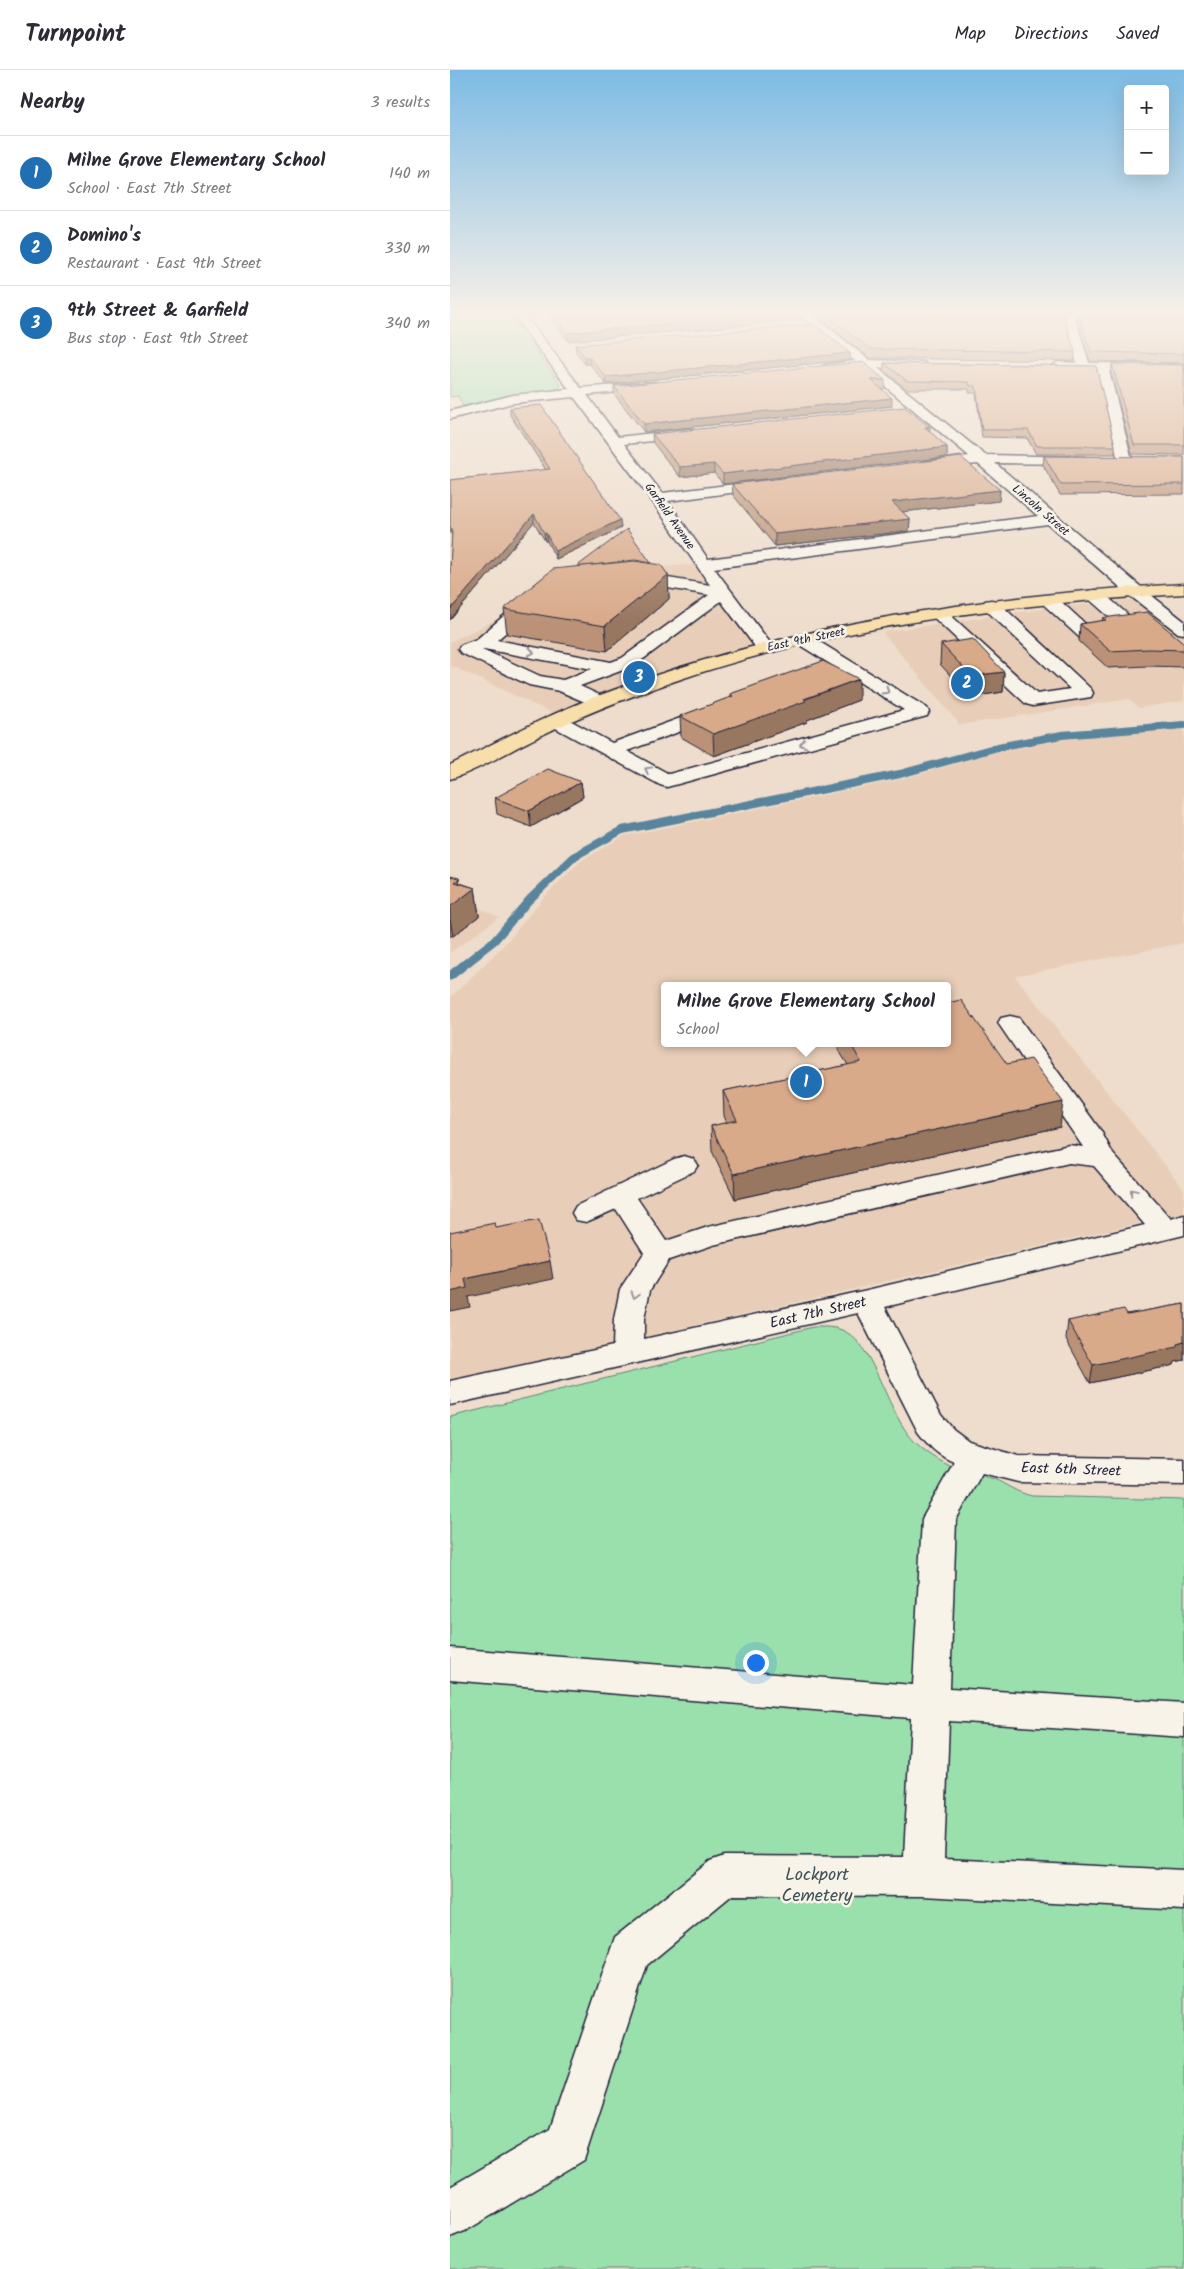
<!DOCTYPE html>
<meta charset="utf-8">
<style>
:root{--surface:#fff;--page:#f7f7f7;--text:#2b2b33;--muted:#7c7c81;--line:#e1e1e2;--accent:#1f6fb2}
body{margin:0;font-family:Kalam,sans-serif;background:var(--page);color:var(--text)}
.controls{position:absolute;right:15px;top:15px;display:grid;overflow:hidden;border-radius:5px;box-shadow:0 5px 20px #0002}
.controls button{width:45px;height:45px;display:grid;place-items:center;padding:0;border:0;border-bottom:1px solid var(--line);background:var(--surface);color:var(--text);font:25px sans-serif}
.you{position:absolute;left:305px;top:1592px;width:18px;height:18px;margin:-12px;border:4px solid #fff;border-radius:50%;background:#1a73e8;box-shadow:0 0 0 8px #1a73e833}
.badge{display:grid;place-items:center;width:32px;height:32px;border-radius:50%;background:var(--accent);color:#fff;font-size:16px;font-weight:700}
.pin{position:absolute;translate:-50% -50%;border:2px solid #fff;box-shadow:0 1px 5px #0006}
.popup{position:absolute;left:211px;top:912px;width:290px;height:65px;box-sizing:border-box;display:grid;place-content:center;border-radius:5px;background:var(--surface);filter:drop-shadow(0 1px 4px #0005);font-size:16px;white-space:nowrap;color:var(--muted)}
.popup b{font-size:19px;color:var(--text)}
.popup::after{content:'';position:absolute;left:50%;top:100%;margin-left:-10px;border:10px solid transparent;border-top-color:var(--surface)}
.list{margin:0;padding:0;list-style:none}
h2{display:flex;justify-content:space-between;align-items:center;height:65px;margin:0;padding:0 20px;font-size:21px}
h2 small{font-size:16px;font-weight:400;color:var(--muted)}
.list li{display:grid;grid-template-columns:32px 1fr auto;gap:15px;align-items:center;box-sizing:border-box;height:75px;padding:0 20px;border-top:1px solid var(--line)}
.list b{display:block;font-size:19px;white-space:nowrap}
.list p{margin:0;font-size:16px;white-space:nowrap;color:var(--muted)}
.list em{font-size:16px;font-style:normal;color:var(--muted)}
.map{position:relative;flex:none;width:734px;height:2199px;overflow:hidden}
header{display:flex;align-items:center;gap:30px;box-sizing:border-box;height:70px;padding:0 25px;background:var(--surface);border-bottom:1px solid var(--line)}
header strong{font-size:24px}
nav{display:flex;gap:28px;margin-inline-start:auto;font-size:18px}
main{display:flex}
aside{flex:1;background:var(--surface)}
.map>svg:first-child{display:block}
.built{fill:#e8ceb8;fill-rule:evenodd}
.green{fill:#9ae0ad;stroke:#5e8174}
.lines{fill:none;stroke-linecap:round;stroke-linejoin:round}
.stream-far1{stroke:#59849d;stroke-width:8}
.stream{stroke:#59849d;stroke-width:9}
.minor-casing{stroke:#22223b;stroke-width:3}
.major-casing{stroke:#22223b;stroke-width:3}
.minor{fill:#f7f3e8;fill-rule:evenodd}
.major{fill:#f8deab;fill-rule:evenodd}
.wall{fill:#bb9277;stroke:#22223b}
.shaded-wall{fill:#987761;stroke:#22223b}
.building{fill:#d9aa8a;stroke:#22223b}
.oneway{stroke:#97959a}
.labels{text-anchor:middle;stroke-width:5;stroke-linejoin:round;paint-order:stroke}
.far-street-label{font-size:12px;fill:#22223b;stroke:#f7f3e8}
.street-label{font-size:15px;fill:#22223b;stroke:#f7f3e8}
.near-park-label{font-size:18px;fill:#405258;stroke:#f7f3e8}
</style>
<header>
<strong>Turnpoint</strong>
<nav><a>Map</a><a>Directions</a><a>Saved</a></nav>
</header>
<main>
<aside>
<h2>Nearby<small>3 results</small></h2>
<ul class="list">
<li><span class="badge">1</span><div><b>Milne Grove Elementary School</b><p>School · East 7th Street</p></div><em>140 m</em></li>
<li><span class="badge">2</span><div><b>Domino's</b><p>Restaurant · East 9th Street</p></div><em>330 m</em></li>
<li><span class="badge">3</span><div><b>9th Street &amp; Garfield</b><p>Bus stop · East 9th Street</p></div><em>340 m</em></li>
</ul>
</aside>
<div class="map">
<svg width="734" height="2199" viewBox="0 0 734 2199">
<rect width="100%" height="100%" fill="#edc"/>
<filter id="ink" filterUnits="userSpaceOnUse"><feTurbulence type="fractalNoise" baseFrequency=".02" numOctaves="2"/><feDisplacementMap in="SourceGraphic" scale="10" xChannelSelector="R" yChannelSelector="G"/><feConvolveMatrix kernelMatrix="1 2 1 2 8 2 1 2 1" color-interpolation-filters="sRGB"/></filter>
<g filter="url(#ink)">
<g class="built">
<polygon points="248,494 304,578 108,646 0,595 0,572 59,543 89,508"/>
<polygon points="705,528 734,551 734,631 689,638 679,629 510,655 432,562 606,537"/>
<path d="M709,660H734V873L565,906L734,1119V1143L0,1312V928L57,872L93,828L131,791L174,766L452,709L546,682L610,670ZM215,916H497V973H215Z"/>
<polygon points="0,825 49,847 0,883"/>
</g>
<g class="green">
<polygon points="0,244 58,244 111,315 110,317 102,321 46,329 13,336 8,326 0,327"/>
<path d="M363,1257C373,1257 386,1256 396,1262C425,1277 438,1347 466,1373C479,1385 497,1396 514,1402C524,1405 534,1406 544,1409C558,1415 565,1422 582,1426L734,1430V2199H0V1347Z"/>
</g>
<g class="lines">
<polyline class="stream-far1" points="27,884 45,870 79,830 125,786 172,760 450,704 548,677 612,665 734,655"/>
<polyline class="stream" points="0,906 29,883"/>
<defs>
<g id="minor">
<path d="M62,244H74L131,318L205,312L207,315L205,318L201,319L137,325L168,367L239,359L244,360L246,363L239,367L174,374L212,423L319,410L324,411L326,414L324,417L319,418L218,431L258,489L588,446L528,394L478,399L473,398L471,395L473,392L519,386L413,298L374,301L372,298L374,295L405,291L349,244H362L419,290L474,292L476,295L470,299L428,298L535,385L635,387L637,390L635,393L630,394L545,393L691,517L734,551V564L728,563L679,525L598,454L264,498L324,578L321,582H309L271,531L184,596L130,616L156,628L158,632L156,636L149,638L109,621L79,615L11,583L8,579L11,575L27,569L78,525H90L92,529L90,533L47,570L161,592L172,588L259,525L182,512L176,510L174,507L176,504L182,502L260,515L202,431L124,327L63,333L0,349V341L63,325L119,319ZM32,579H34L142,599L113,610L90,606Z"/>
<polygon points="612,244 624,244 639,293 734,294 734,302 659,301 682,390 680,393 670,393 668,390 647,300 608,300 602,296 608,292 627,293"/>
<polygon points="645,520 651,521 685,551 688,555 685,559 673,559 639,529 637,525 639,521"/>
<polygon points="599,525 605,526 642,560 645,564 642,568 630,568 593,534 591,530 593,526"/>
<polygon points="541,530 547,531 641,619 643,623 641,627 583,636 576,634 480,544 483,540 495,540 587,624 620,619 535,539 533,535 535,531"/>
<polygon points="354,565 360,566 477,638 479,642 477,646 217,717 210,715 100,655 97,651 100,647 107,645 114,647 162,673 258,638 265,636 272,638 274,642 272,646 177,681 219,704 454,640 348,574 345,570 348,566"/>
<path d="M560,946L569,948L651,1061L663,1084L721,1149L734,1145V1165L435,1237L491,1345L503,1359L519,1371L568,1386L734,1389V1415L568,1412L532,1403L506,1450L500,1618L734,1633V1667L499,1651L494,1789L734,1800V1840L473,1826L282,1825L197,1895L134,2090L17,2160L0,2167V2117L100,2059L165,1867L260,1791L274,1786L454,1787L461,1648L0,1610V1578L463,1615L472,1449L504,1392C488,1386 478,1375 468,1362L408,1243L0,1335V1311L163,1276L164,1249L170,1219L194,1183L166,1139L136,1152L126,1150L122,1143L126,1136L224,1089L234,1086L244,1089L248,1095L244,1101L187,1128L216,1171L258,1157L619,1075L633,1077L548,953L551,948ZM619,1093L644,1096L695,1155L417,1220L194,1269V1249L200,1220L219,1190L263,1175Z"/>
</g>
<path id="major" d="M734,514V524C561,533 389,555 225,611C179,627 133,644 90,666C64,678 26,702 0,709V695C47,672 93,647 142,628C332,555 532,525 734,514Z"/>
</defs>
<use href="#minor" class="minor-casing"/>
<use href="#major" class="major-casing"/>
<use href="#minor" class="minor"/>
<use href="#major" class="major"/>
</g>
<g class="wall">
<polygon points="100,244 352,244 352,250 118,271 100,247"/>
<polygon points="364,244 613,244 625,282 624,291 420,288"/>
<polygon points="625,244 734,244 734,293 640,291"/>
<polygon points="125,275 400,283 400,290 156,314 140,294 135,294 126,282"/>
<polygon points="434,293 646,296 665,376 665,384 586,384 577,368 532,367 526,323 519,323 519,319 456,319 433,300"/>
<polygon points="662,294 734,295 734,385 682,384 661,303"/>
<polygon points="435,310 435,319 431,319 442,336 194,362 164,324 164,316"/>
<polygon points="60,338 171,458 106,489 97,471 95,471 84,452 0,550 0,498 2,466 0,461 0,410 96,400 60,345"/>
<polygon points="480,357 480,362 497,377 497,387 273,414 264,403 230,407 203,373 202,364"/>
<polygon points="594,386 734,387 734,424 610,425 593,395"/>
<polygon points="282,414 550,420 549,431 452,442 460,449 459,461 325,476 283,425"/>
<polygon points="201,494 218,505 219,529 157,581 57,564 54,539"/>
<polygon points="653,548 734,573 734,597 697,596 658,598 629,571 630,554 652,551"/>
<polygon points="491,574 554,602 553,622 520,627 490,594"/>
<polygon points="280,624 409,630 357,650 357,652 264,686 231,667 230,646 280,628"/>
<polygon points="131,712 133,727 81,757 47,744 45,728"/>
<polygon points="0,806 10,813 25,818 29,846 3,866 0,866"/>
<polygon points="389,973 497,973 557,994 610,1057 285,1129 262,1081 261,1056 277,1053 274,1046 273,1021 398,995 388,979"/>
<polygon points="734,1234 734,1290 725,1292 724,1295 640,1313 616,1269 618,1251 677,1244"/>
</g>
<g class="shaded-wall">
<polygon points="322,244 352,244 352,250 118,271 117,263"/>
<polygon points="400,283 400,290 156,314 156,307"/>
<polygon points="135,287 139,287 140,294 135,294"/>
<polygon points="442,328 442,336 194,362 194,354"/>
<polygon points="497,377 497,387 273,414 273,404"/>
<polygon points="264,394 264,403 230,407 230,397"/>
<polygon points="550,420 549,431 442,443 442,432"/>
<polygon points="84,444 84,452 0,550 0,540"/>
<polygon points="460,449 459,461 325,476 325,464"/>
<polygon points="170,450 171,458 106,489 105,481"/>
<polygon points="94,463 96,463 97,471 95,471"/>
<polygon points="218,505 219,529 157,581 155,556"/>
<polygon points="554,602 553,622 520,627 521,606"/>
<polygon points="409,609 409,630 357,650 357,652 264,686 263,664"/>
<polygon points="131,712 133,727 81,757 79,741"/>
<polygon points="9,808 12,828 25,818 29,846 3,866 0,849 0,837 5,812"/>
<polygon points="613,1032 610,1057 285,1129 284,1104"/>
<polygon points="100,1191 103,1209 18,1227 20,1237 0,1241 0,1222 15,1209"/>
<polygon points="734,1272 734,1290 725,1292 724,1295 640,1313 643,1295"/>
</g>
<g class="building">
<polygon points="103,244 322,244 117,263"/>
<polygon points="375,244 613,244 625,282 420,279"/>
<polygon points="628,244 734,244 734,284 641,282"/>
<polygon points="364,254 400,283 156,307 139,287 135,287 125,275"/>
<polygon points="413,292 435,310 421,310 442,328 194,354 164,316"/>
<polygon points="434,293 646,296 665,376 587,376 578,360 532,360 526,316 520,316 519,312 457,311"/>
<polygon points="662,294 734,295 734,375 684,375"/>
<polygon points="91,335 170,450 105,481 96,463 94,463 84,444 0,540 0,498 2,462 0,456 0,410 100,399 60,338"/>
<polygon points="455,337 480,357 475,357 497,377 273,404 264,394 230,397 202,364"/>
<polygon points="594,386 734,387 734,414 611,415"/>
<polygon points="511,387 550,420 442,432 460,449 325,464 282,414"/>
<polygon points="177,459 201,493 185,490 126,497"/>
<polygon points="184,491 211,495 218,505 155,556 54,539 103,499"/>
<polygon points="697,542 734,573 734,580 699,579 660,581 630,554 656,550 653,548"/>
<polygon points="523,569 554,602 521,606 491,574"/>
<polygon points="373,591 409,609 354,629 356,631 263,664 230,646 283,626 280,624"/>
<polygon points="98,699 131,712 79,741 45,728"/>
<polygon points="0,806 9,808 5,812 25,818 0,837"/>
<polygon points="511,930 557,994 581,989 613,1032 284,1104 261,1056 287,1050 273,1021 411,992 400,973 497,973 497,933"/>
<polygon points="89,1150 100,1191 15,1209 17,1218 0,1222 0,1162 45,1153 46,1158"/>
<polygon points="734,1234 734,1272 727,1274 727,1277 643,1295 618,1251 674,1239 677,1244"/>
</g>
<defs><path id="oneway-chevron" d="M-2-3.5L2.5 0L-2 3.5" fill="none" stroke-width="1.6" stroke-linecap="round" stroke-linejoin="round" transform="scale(1.25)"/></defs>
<g class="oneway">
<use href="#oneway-chevron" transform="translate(81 582) rotate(11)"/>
<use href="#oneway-chevron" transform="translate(436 621) rotate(32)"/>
<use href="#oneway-chevron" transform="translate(353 674) rotate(165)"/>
<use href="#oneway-chevron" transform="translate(198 700) rotate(-151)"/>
<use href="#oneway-chevron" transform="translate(683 1122) rotate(-130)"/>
<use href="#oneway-chevron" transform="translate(185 1225) rotate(106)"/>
</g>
</g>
<linearGradient id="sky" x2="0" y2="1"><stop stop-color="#7dbbe4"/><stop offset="0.44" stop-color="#f7f0e8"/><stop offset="1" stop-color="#f7f0e8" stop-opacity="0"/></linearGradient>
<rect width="734" height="552" fill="url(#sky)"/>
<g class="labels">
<g class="far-street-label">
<text transform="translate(591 440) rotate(41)" y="4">Lincoln Street</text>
<text transform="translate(220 446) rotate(55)" y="4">Garfield Avenue</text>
<text transform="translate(356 569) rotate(-12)" y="4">East 9th Street</text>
</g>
<g class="street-label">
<text transform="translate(368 1242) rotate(-13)" y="5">East 7th Street</text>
<text transform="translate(621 1399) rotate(2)" y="5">East 6th Street</text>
</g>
<g class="near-park-label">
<text x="367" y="1810">Lockport<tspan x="367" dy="21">Cemetery</tspan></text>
</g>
</g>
</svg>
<div class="controls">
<button>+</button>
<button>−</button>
</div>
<div class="you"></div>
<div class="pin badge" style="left:356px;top:1012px">1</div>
<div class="popup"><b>Milne Grove Elementary School</b>School</div>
<div class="pin badge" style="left:517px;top:613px">2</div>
<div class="pin badge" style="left:189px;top:607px">3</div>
</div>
</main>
